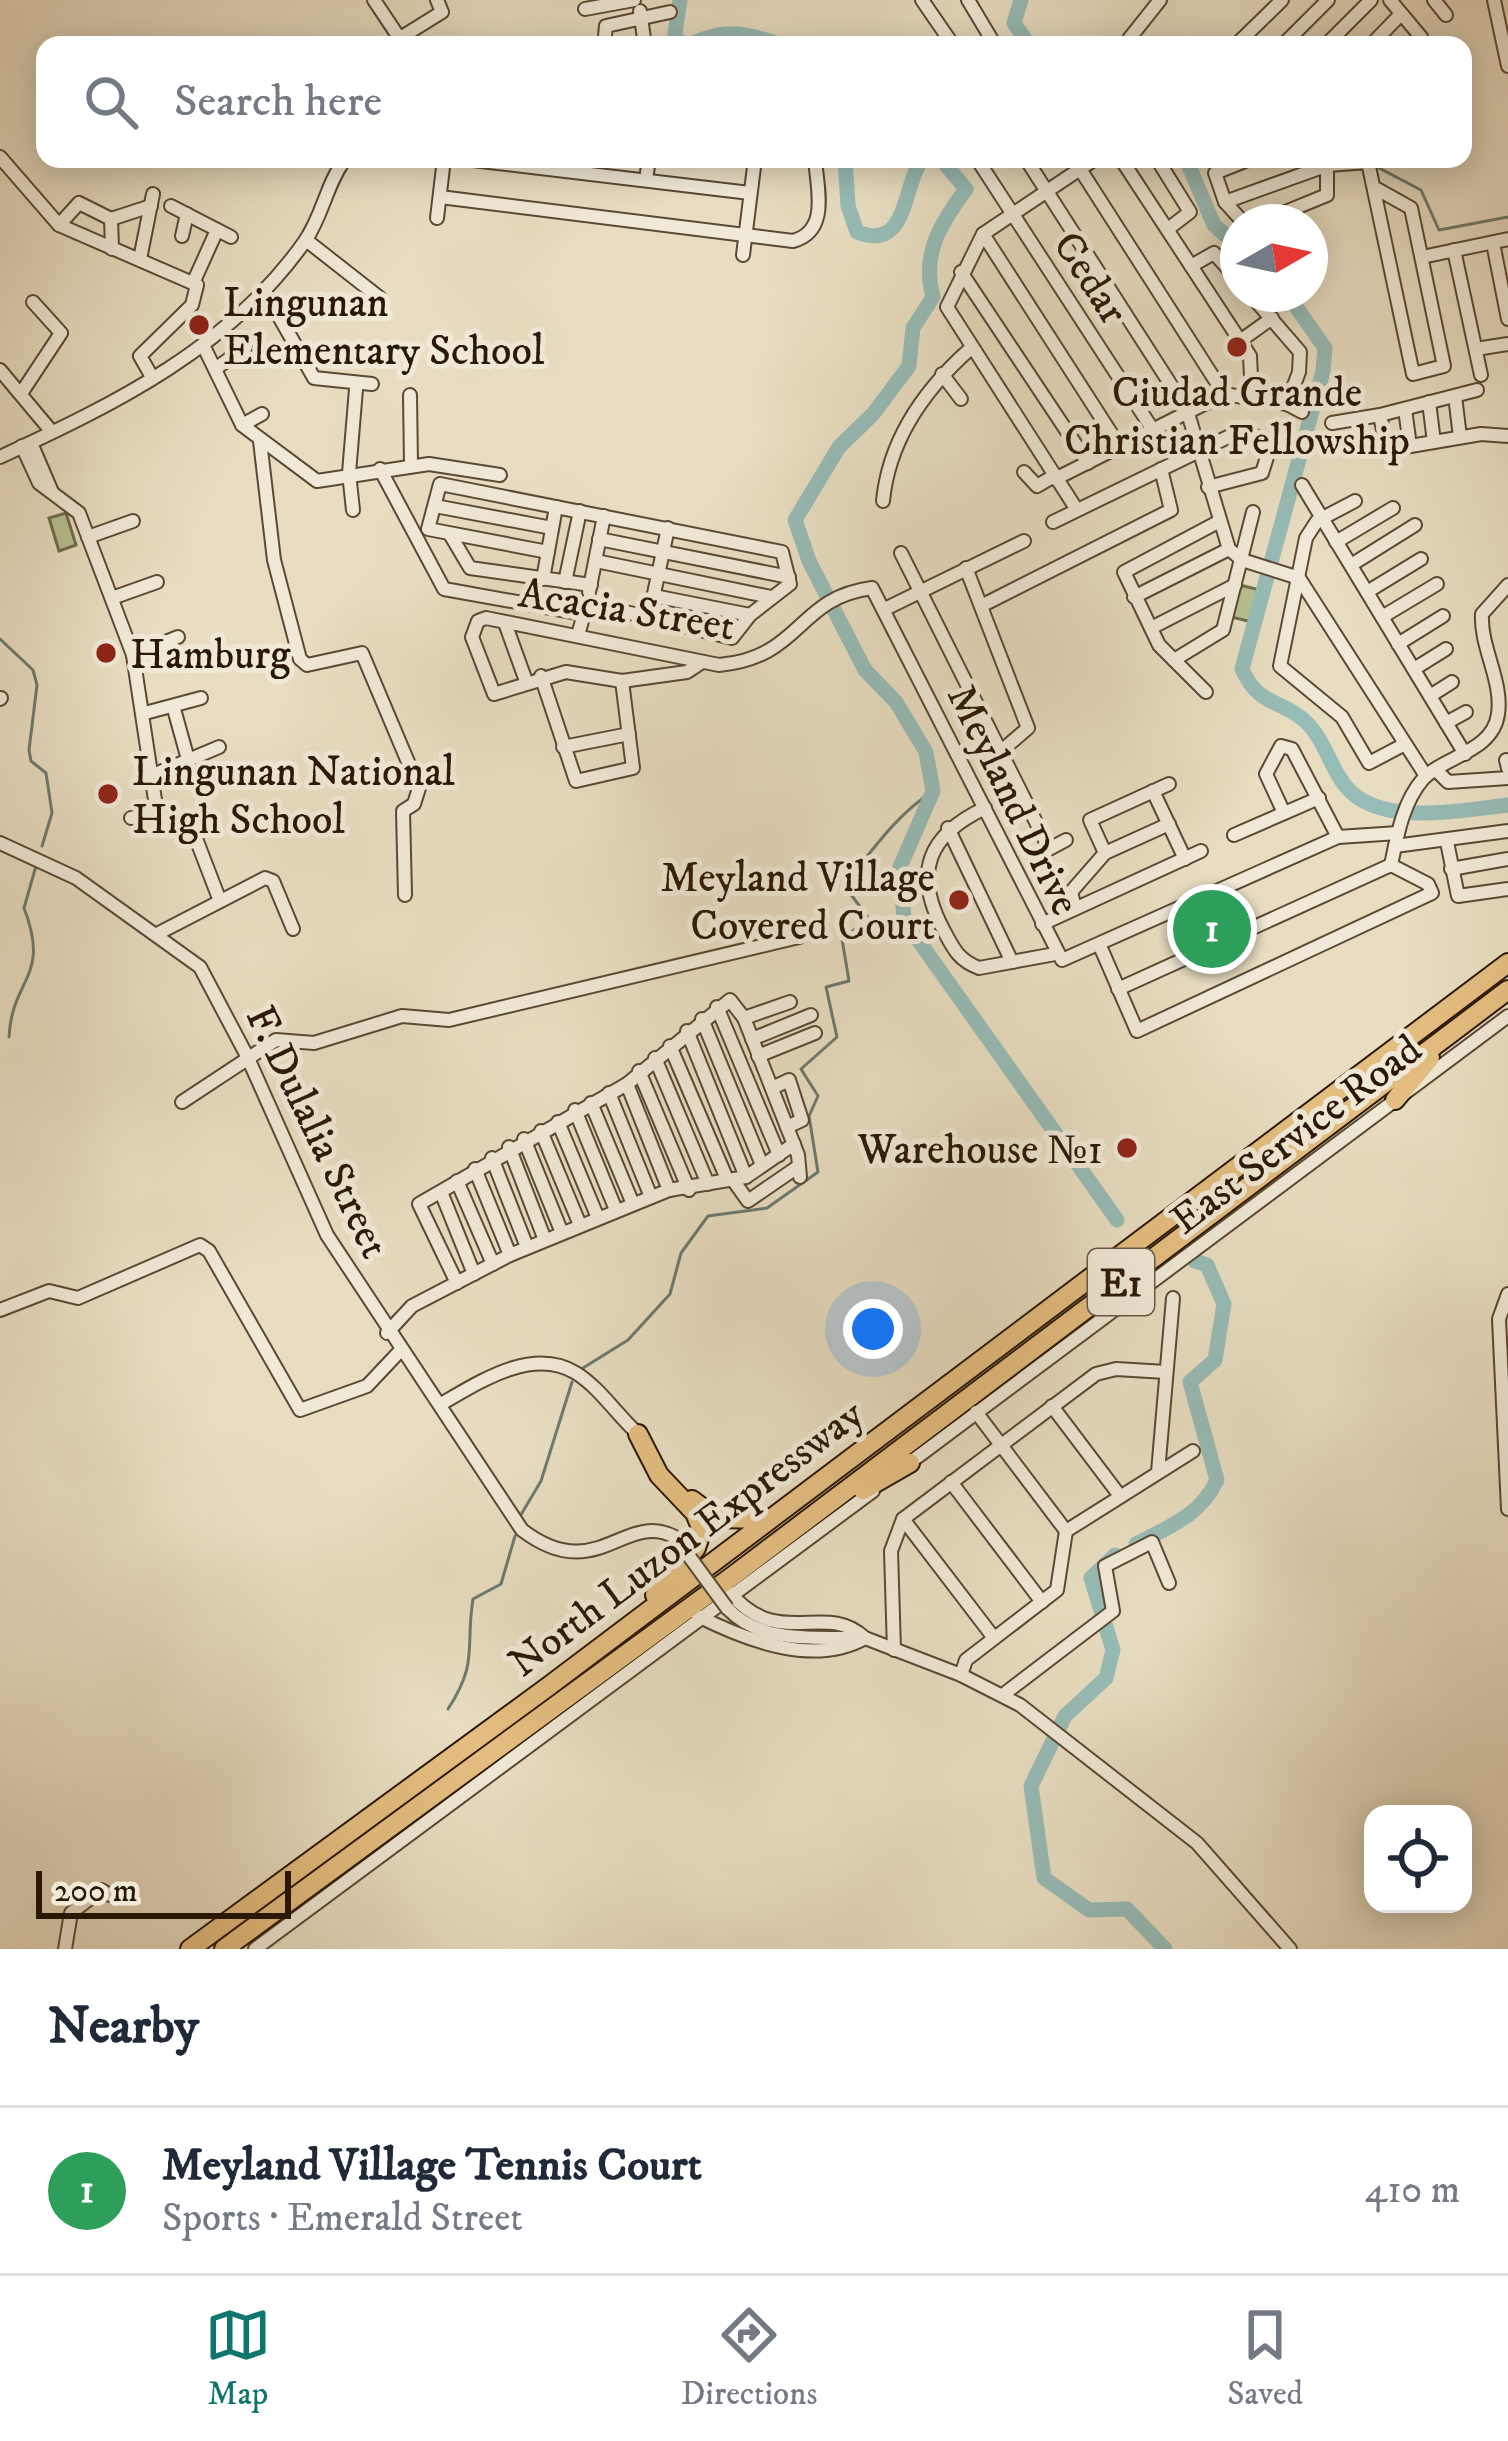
<!DOCTYPE html>
<meta charset="utf-8">
<style>
:root{--surface:#fff;--page:#f6f6f7;--text:#1f2937;--muted:#747a83;--line:#e0e1e3;--accent:#0f766e}
body{margin:0;font-family:"IM FELL DW Pica",serif;background:var(--page);color:var(--text)}
.controls{position:absolute;right:36px;bottom:36px;display:grid;overflow:hidden;border-radius:24px;box-shadow:0 6px 30px #0003}
.controls button{width:108px;height:108px;display:grid;place-items:center;padding:0;border:0;border-bottom:3px solid var(--line);background:var(--surface);color:var(--text);font:60px sans-serif}
.compass{position:absolute;left:1220px;top:204px;width:108px;height:108px;border-radius:50%;background:var(--surface);box-shadow:0 6px 30px #0003;rotate:81deg}
.scale{position:absolute;left:36px;bottom:30px;width:255px;box-sizing:border-box;padding-left:12px;border:6px solid #2b1804;border-top:0;font-size:33px;line-height:42px;white-space:nowrap;color:#2b1804;-webkit-text-stroke:9px #f0e9d7;paint-order:stroke}
.you{position:absolute;left:873px;top:1329px;width:42px;height:42px;margin:-30px;border:9px solid #fff;border-radius:50%;background:#1a73e8;box-shadow:0 0 0 18px #1a73e833}
.badge{display:grid;place-items:center;width:78px;height:78px;border-radius:50%;background:var(--accent);color:#fff;font-size:39px;font-weight:700}
.pin{position:absolute;translate:-50% -50%;border:6px solid #fff;box-shadow:0 3px 12px #0006}
.list{margin:0;padding:0;list-style:none}
h2{display:flex;justify-content:space-between;align-items:center;height:156px;margin:0;padding:0 48px;font-size:51px}
h2 small{font-size:39px;font-weight:400;color:var(--muted)}
.list li{display:grid;grid-template-columns:78px 1fr auto;gap:36px;align-items:center;box-sizing:border-box;height:168px;padding:0 48px;border-top:3px solid var(--line)}
.list b{display:block;font-size:45px;white-space:nowrap}
.list p{margin:0;font-size:39px;white-space:nowrap;color:var(--muted)}
.list em{font-size:39px;font-style:normal;color:var(--muted)}
.icon{flex:none;width:66px;height:66px;fill:none;stroke:currentColor;stroke-width:2;stroke-linecap:round;stroke-linejoin:round}
.map{position:relative;flex:none;width:1508px;height:1949px;overflow:hidden}
.search{position:absolute;background:var(--surface);box-shadow:0 6px 30px #0003;left:36px;right:36px;top:36px;height:132px;display:flex;align-items:center;gap:30px;box-sizing:border-box;padding:0 42px;border-radius:24px;color:var(--muted);font-size:45px}
.sheet{height:324px;background:var(--surface)}
nav{display:flex;justify-content:space-around;align-items:center;box-sizing:border-box;height:168px;border-top:3px solid var(--line);background:var(--surface);font-size:33px;color:var(--muted)}
nav a{display:grid;justify-items:center;gap:6px}
nav .on{color:var(--accent)}
.map>svg:first-child{display:block}
.pitch{fill:#b6c092;stroke:#706c4b;stroke-width:3}
.lines{fill:none;stroke-linecap:round;stroke-linejoin:round}
.stream{stroke:#6c7a6f;stroke-width:3}
.river{stroke:#97bbb6;stroke-width:15}
.minor-casing{stroke:#5a4933;stroke-width:16}
.highway-casing{stroke:#2b1804;stroke-width:22}
.minor{stroke:#f0e9d7;stroke-width:12}
.highway{stroke:#e4be80;stroke-width:18}
.minor-bridge-casing{stroke:#5a4933;stroke-width:16;stroke-linecap:butt}
.minor-bridge{stroke:#f0e9d7;stroke-width:12}
.poi-dot{fill:#8f2418;stroke:#f0e9d7;stroke-width:4.5}
.labels{text-anchor:middle;stroke-width:10;stroke-linejoin:round;paint-order:stroke}
.shield{fill:#f0e9d7;stroke:#665743;stroke-width:3}
.shield-label{font-size:39px;font-weight:bold;fill:#2b1804}
.street-label{font-size:42px;fill:#2b1804;stroke:#f0e9d7}
.poi-label{font-size:42px;fill:#2b1804;stroke:#f0e9d7;text-anchor:start}
</style>
<div class="map">
<svg width="1508" height="1949" viewBox="0 0 1508 1949">
<rect width="100%" height="100%" fill="#e8ddc1"/>
<filter id="stains"><feTurbulence type="fractalNoise" baseFrequency=".00167" numOctaves="4"/><feColorMatrix values="0 0 0 0 .2 0 0 0 0 .09 0 0 0 0 .02 0 0 0 .5 -.17"/></filter>
<radialGradient id="worn" r=".72"><stop offset=".6" stop-color="#630" stop-opacity="0"/><stop offset="1" stop-color="#630" stop-opacity=".3"/></radialGradient>
<g class="pitch">
<polygon points="66,513 76,545 59,551 49,518"/>
<polygon points="1240,585 1260,590 1252,622 1231,617"/>
</g>
<g class="lines">
<g class="stream">
<polyline points="1374,159 1379,168 1421,190 1439,230 1508,217"/>
<polyline points="0,639 33,670 37,685 29,750 31,761 46,773 52,813 42,846"/>
<path d="M9,1037C12,977 51,978 24,908L36,866"/>
<path d="M583,1368L628,1340L670,1294L681,1253L708,1216L767,1208L818,1172L809,1116L818,1096L801,1069L837,1037L826,987L849,981L842,939L869,919L844,885C874,849 894,817 933,791"/>
<polyline points="519,1518 541,1481 572,1382"/>
<path d="M448,1709C479,1661 465,1649 473,1599L501,1584L515,1536"/>
</g>
<g class="river">
<path d="M680,0L674,40L690,45C723,27 747,33 781,45"/>
<polyline points="1021,0 1014,23 1029,45"/>
<path d="M845,159L848,206L857,232C908,252 902,188 922,159"/>
<path d="M941,159L966,189C941,223 921,254 933,297L913,328L909,366L873,414L839,447L795,520L809,561L865,670L896,702L926,752L933,791L900,867L904,920L1117,1220"/>
<polyline points="1186,159 1214,225 1238,246"/>
<path d="M1287,294L1325,348L1323,371L1242,669C1259,707 1279,698 1305,721C1326,740 1331,773 1351,792C1388,826 1464,810 1508,805"/>
<path d="M1136,1544C1169,1527 1201,1515 1217,1480L1190,1382L1215,1360L1224,1304L1207,1265L1195,1261"/>
<polyline points="1115,1555 1091,1578 1113,1650 1106,1678 1065,1716 1031,1786 1044,1878 1089,1910 1127,1909 1165,1949"/>
</g>
<defs>
<g id="minor">
<polyline points="374,0 400,39"/>
<polyline points="922,0 953,45"/>
<polyline points="968,0 995,45"/>
<polyline points="1390,0 1421,37 1417,45"/>
<polyline points="1434,0 1446,15"/>
<polyline points="1494,0 1508,66"/>
<polyline points="585,9 634,0"/>
<polyline points="640,11 645,45"/>
<polyline points="1129,39 1160,0"/>
<polyline points="389,45 442,12 437,0"/>
<polyline points="604,45 606,26 670,12"/>
<polyline points="1236,45 1282,0"/>
<polyline points="1283,45 1328,0"/>
<polyline points="1326,45 1371,0"/>
<polyline points="1371,45 1401,14"/>
<polyline points="0,157 59,225 197,285 192,305 140,356 152,377"/>
<polyline points="464,159 750,193"/>
<polyline points="977,159 1153,430"/>
<polyline points="1026,159 1187,410 1229,549 1242,560 1299,578 1426,776"/>
<polyline points="1121,159 1250,356 1252,397"/>
<polyline points="1157,159 1190,212 1168,229"/>
<polyline points="1080,169 1224,394"/>
<polyline points="646,180 649,159"/>
<path d="M440,197L793,241C830,231 817,188 815,159"/>
<polyline points="1225,202 1328,165 1368,162 1413,374 1444,366 1411,208 1377,189"/>
<polyline points="171,206 231,237"/>
<polyline points="437,218 444,159"/>
<polyline points="111,219 151,206"/>
<polyline points="1243,222 1225,202 1215,173 1250,159"/>
<polyline points="1261,222 1327,195 1327,160"/>
<polyline points="59,225 79,203 111,219 112,249"/>
<polyline points="983,234 1120,447"/>
<polyline points="182,236 187,214"/>
<polyline points="306,240 380,298"/>
<polyline points="1493,243 1508,319"/>
<polyline points="1454,250 1481,375"/>
<polyline points="743,255 755,159"/>
<polyline points="1422,257 1508,239"/>
<polyline points="140,259 153,194"/>
<polyline points="1191,266 1214,253 1238,280"/>
<polyline points="961,272 1088,463"/>
<polyline points="194,281 217,230"/>
<polyline points="264,290 314,378 372,384"/>
<polyline points="1250,294 1300,352 1299,372 1287,404"/>
<polyline points="1240,341 1272,318"/>
<polyline points="204,347 242,425 317,481 429,464 500,475"/>
<polyline points="1476,349 1508,344"/>
<polyline points="215,369 246,347"/>
<polyline points="0,370 52,432"/>
<polyline points="942,374 961,399"/>
<polyline points="22,392 61,333 33,302"/>
<polyline points="410,395 411,465"/>
<polyline points="1455,396 1460,437"/>
<polyline points="1429,402 1434,442"/>
<polyline points="1405,409 1410,446"/>
<polyline points="1380,415 1477,390"/>
<polyline points="1332,423 1380,415 1387,450 1481,434 1508,436"/>
<polyline points="242,425 262,414"/>
<polyline points="260,441 274,560 300,659 307,665 362,653 419,788 414,804 403,811 405,895"/>
<polyline points="31,443 52,492"/>
<polyline points="22,446 39,483 79,513 133,655 157,813 131,818"/>
<path d="M0,457C115,404 230,348 305,241C323,215 326,185 345,159"/>
<polyline points="380,469 444,589 584,614 578,635"/>
<polyline points="1024,472 1037,486 1054,476"/>
<polyline points="1055,479 1224,394 1287,404 1302,412"/>
<polyline points="1302,485 1465,754"/>
<polyline points="1208,487 1262,473 1272,441"/>
<path d="M883,501C889,439 925,389 970,349"/>
<polyline points="1355,501 1317,521 1306,538 1280,666 1342,717 1369,763 1405,744"/>
<polyline points="435,506 552,528"/>
<polyline points="353,510 349,473 356,389"/>
<polyline points="1077,510 947,307 983,234 1095,159"/>
<polyline points="1053,522 1232,435 1245,433 1290,447"/>
<polyline points="451,536 470,568 591,585"/>
<polyline points="88,537 133,521"/>
<polyline points="599,539 789,577"/>
<polyline points="1336,542 1393,508"/>
<polyline points="548,552 428,529 440,484 782,552 790,584 750,615 732,638 649,617"/>
<polyline points="901,553 1049,848"/>
<polyline points="596,561 771,597"/>
<polyline points="1351,565 1415,525"/>
<polyline points="966,568 1028,728 1000,752"/>
<polyline points="543,579 556,507"/>
<polyline points="565,582 580,511"/>
<polyline points="589,592 604,516"/>
<polyline points="1367,592 1421,559"/>
<polyline points="654,596 750,615"/>
<polyline points="1134,597 1229,549"/>
<polyline points="112,598 157,582"/>
<polyline points="586,604 649,617 668,528"/>
<polyline points="983,605 1171,510 1161,469"/>
<polyline points="887,608 1024,541"/>
<polyline points="1382,617 1437,584"/>
<polyline points="505,623 526,681"/>
<polyline points="1151,628 1235,585"/>
<polyline points="1398,644 1443,616"/>
<polyline points="133,655 178,637"/>
<polyline points="1174,660 1223,630 1253,512"/>
<path d="M702,662L687,672L622,681L566,672L494,694L472,637L478,621L486,618L719,665C803,657 796,598 872,588L1062,960L1338,837L1398,833"/>
<polyline points="1414,669 1446,649"/>
<polyline points="541,676 576,781 633,768 622,681"/>
<polyline points="1206,692 1159,645 1124,572 1218,522"/>
<polyline points="1430,696 1452,682"/>
<polyline points="0,699 1,698"/>
<polyline points="174,709 189,763"/>
<polyline points="145,713 201,698"/>
<polyline points="1446,723 1466,712"/>
<polyline points="563,747 629,734"/>
<polyline points="1506,760 1508,768"/>
<polyline points="1436,770 1448,782 1508,778"/>
<polyline points="153,775 219,747"/>
<polyline points="1153,791 1185,859"/>
<path d="M985,808C928,835 913,872 943,929C953,948 958,960 979,968L1055,954"/>
<polyline points="1284,813 1266,774 1281,746 1292,749 1338,837"/>
<polyline points="190,823 220,901"/>
<polyline points="948,828 1012,962"/>
<polyline points="1234,835 1319,798"/>
<polyline points="1447,842 1458,896 1508,889"/>
<path d="M0,843L76,878L200,967L247,1056L327,1235L522,1530C597,1587 624,1510 675,1537"/>
<polyline points="1395,846 1508,831"/>
<polyline points="1105,853 1090,820 1169,784"/>
<polyline points="1034,857 1066,840"/>
<path d="M1391,865C1397,836 1403,802 1423,779C1444,756 1493,752 1498,714C1503,681 1480,647 1482,614L1508,585"/>
<polyline points="1451,869 1508,859"/>
<polyline points="1075,908 1071,892 1105,853 1169,824"/>
<polyline points="1042,924 1201,851"/>
<polyline points="157,934 265,878 273,881 293,929"/>
<polyline points="1100,946 1137,1031 1432,893 1428,884 1391,865"/>
<polyline points="1118,989 1391,865"/>
<polyline points="717,1007 779,1155"/>
<polyline points="744,1018 790,1002"/>
<polyline points="702,1019 762,1165"/>
<polyline points="687,1031 746,1177"/>
<polyline points="752,1039 811,1015"/>
<polyline points="670,1046 727,1179"/>
<polyline points="758,1056 815,1033"/>
<polyline points="655,1058 708,1184"/>
<polyline points="639,1071 689,1190"/>
<polyline points="627,1084 669,1190"/>
<polyline points="772,1088 789,1080 802,1120 787,1127"/>
<polyline points="609,1093 651,1197"/>
<polyline points="182,1102 276,1040 314,1043 402,1016 449,1020 799,937"/>
<polyline points="591,1103 633,1204"/>
<polyline points="575,1110 616,1210"/>
<polyline points="558,1122 598,1218"/>
<polyline points="541,1131 580,1225"/>
<polyline points="524,1139 562,1233"/>
<polyline points="509,1147 545,1240"/>
<polyline points="492,1158 527,1247"/>
<polyline points="475,1169 510,1255"/>
<polyline points="733,1180 748,1201 799,1166"/>
<polyline points="457,1181 493,1264"/>
<polyline points="441,1192 474,1274"/>
<polyline points="457,1283 419,1204 627,1084 730,1000 744,1018 798,1155 800,1177"/>
<polyline points="1508,1294 1499,1319 1508,1509"/>
<polyline points="0,1310 49,1291 78,1298 200,1245 209,1251 300,1410 367,1386 400,1351"/>
<polyline points="387,1333 412,1306 510,1255 669,1190 746,1177 794,1144"/>
<path d="M441,1404C478,1383 532,1346 576,1373C600,1388 617,1415 638,1434"/>
<polyline points="1052,1406 1120,1496"/>
<polyline points="976,1412 1066,1531"/>
<polyline points="908,1464 1508,1016"/>
<polyline points="1158,1472 1173,1298"/>
<polyline points="951,1482 1042,1602"/>
<polyline points="903,1519 994,1638"/>
<polyline points="1066,1531 1193,1451"/>
<path d="M730,1593C780,1651 824,1600 865,1638L961,1675L1020,1705L1197,1843L1290,1949"/>
<path d="M727,1608C761,1644 812,1637 858,1638"/>
<path d="M698,1616C746,1640 814,1667 865,1638"/>
<polyline points="894,1650 891,1551 903,1519 1096,1374 1116,1369 1166,1372"/>
<polyline points="961,1675 966,1660 1057,1590 1066,1531"/>
<polyline points="1004,1694 1113,1611 1105,1566 1152,1542 1169,1583"/>
<polyline points="65,1949 71,1913 101,1890 110,1895"/>
<polyline points="255,1949 873,1491"/>
</g>
<g id="highway">
<polyline points="1395,1100 1430,1058"/>
<polyline points="638,1434 659,1475 695,1513 702,1530 696,1548 655,1595"/>
<polyline points="863,1490 910,1463"/>
<polyline points="692,1500 716,1518 765,1519"/>
<polyline points="190,1949 549,1686 1508,963"/>
<polyline points="224,1949 734,1575 1508,990"/>
</g>
</defs>
<use href="#minor" class="minor-casing"/>
<use href="#highway" class="highway-casing"/>
<use href="#minor" class="minor"/>
<use href="#highway" class="highway"/>
<defs>
<polyline id="minor-bridge" points="675,1537 727,1608"/>
</defs>
<use href="#minor-bridge" class="minor-bridge-casing"/>
<use href="#minor-bridge" class="minor-bridge"/>
</g>
<g class="poi-dot">
<circle cx="199" cy="325" r="12"/>
<circle cx="1237" cy="347" r="12"/>
<circle cx="106" cy="653" r="12"/>
<circle cx="108" cy="794" r="12"/>
<circle cx="959" cy="900" r="12"/>
<circle cx="1127" cy="1148" r="12"/>
</g>
<g class="labels">
<rect class="shield" x="1088" y="1249" width="66" height="66" rx="9"/>
<g class="shield-label">
<text x="1121" y="1296">E1</text>
</g>
<g class="street-label">
<text transform="translate(1092 277) rotate(57)" y="15">Cedar</text>
<text transform="translate(627 608) rotate(9)" y="15">Acacia Street</text>
<text transform="translate(1015 799) rotate(64)" y="15">Meyland Drive</text>
<text transform="translate(319 1131) rotate(64)" y="15">F. Dulalia Street</text>
<text transform="translate(1295 1133) rotate(-37)" y="15">East Service Road</text>
<text transform="translate(685 1537) rotate(-37)" y="15">North Luzon Expressway</text>
</g>
<g class="poi-label">
<text x="223" y="316">Lingunan<tspan x="223" dy="48">Elementary School</tspan></text>
<text x="1237" y="406" text-anchor="middle">Ciudad Grande<tspan x="1237" dy="48">Christian Fellowship</tspan></text>
<text x="130" y="668">Hamburg</text>
<text x="132" y="785">Lingunan National<tspan x="132" dy="48">High School</tspan></text>
<text x="935" y="891" text-anchor="end">Meyland Village<tspan x="935" dy="48">Covered Court</tspan></text>
<text x="1103" y="1163" text-anchor="end">Warehouse №1</text>
</g>
</g>
<rect width="100%" height="100%" filter="url(#stains)"/>
<rect width="100%" height="100%" fill="url(#worn)"/>
</svg>
<div class="controls">
<button><svg class="icon" aria-label="locate" viewBox="0 0 24 24"><circle cx="12" cy="12" r="6"/><path d="M12 2v4M12 18v4M2 12h4M18 12h4"/></svg></button>
</div>
<svg class="compass" viewBox="-18 -18 36 36"><path d="M0-13l5 13h-10z" fill="#e53935"/><path d="M0 13l5-13h-10z" fill="#747a83"/></svg>
<div class="scale">200 m</div>
<div class="you"></div>
<div class="pin badge" style="left:1212px;top:929px;background:#2e9e5b">1</div>
<div class="search"><svg class="icon" aria-label="search" viewBox="0 0 24 24"><circle cx="10" cy="10" r="6"/><path d="M15 15l6 6"/></svg>Search here</div>
</div>
<section class="sheet">
<h2>Nearby<small></small></h2>
<ul class="list">
<li><span class="badge" style="background:#2e9e5b">1</span><div><b>Meyland Village Tennis Court</b><p>Sports · Emerald Street</p></div><em>410 m</em></li>
</ul>
</section>
<nav>
<a class="on"><svg class="icon" aria-label="map" viewBox="0 0 24 24"><path d="M3 6l6-2 6 2 6-2v14l-6 2-6-2-6 2zM9 4v14M15 6v14"/></svg>Map</a>
<a><svg class="icon" aria-label="directions" viewBox="0 0 24 24"><path d="M12 3l9 9-9 9-9-9zM9 14v-3h6M13 9l2 2-2 2"/></svg>Directions</a>
<a><svg class="icon" aria-label="saved" viewBox="0 0 24 24"><path d="M7 4h10v16l-5-4-5 4z"/></svg>Saved</a>
</nav>
